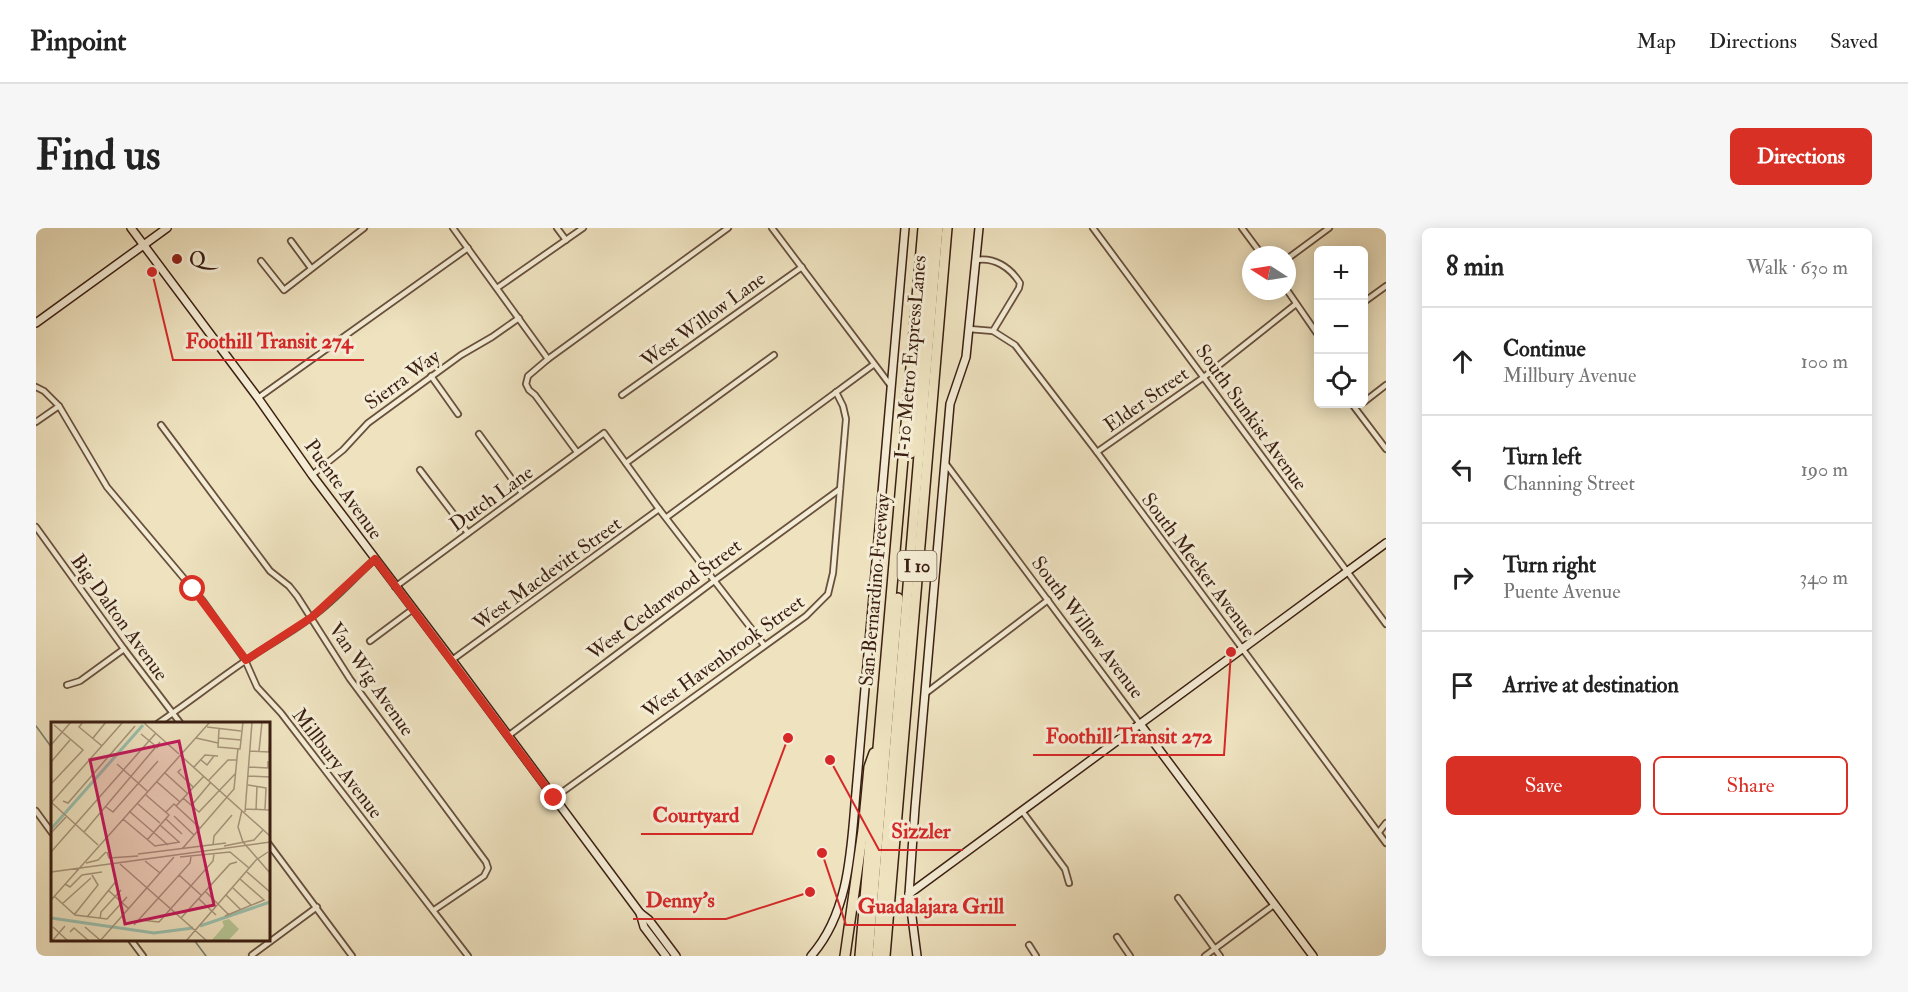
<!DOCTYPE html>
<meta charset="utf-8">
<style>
:root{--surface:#fff;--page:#f6f6f6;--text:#222;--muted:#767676;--line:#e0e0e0;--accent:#d93025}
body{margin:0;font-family:"IM FELL Double Pica",serif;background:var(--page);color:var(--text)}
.controls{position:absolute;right:18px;top:18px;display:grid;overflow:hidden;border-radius:9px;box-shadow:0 3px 15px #0003}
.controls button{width:54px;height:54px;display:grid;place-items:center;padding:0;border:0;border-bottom:2px solid var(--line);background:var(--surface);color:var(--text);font:30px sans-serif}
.compass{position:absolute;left:1206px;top:18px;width:54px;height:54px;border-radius:50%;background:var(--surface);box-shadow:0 3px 15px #0003;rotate:282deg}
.stop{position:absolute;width:18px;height:18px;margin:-14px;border:4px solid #d93025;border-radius:50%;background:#fff}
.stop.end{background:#d93025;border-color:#fff;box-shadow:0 2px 6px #0008}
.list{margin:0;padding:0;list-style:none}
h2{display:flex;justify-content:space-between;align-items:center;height:78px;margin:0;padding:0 24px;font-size:26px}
h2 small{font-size:20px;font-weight:400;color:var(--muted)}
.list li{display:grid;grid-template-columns:39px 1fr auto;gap:18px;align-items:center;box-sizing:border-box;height:108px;padding:0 24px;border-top:2px solid var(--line)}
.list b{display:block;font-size:22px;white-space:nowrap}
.list p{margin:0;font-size:20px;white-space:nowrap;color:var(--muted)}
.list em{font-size:20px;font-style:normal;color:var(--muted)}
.actions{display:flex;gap:12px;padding:18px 24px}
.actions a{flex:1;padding:14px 0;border:2px solid var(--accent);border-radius:9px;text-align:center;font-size:21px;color:var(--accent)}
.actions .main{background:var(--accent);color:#fff}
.icon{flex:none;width:33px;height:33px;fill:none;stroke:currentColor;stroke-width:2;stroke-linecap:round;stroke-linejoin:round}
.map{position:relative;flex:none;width:1350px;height:728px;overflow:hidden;border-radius:9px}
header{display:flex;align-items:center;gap:36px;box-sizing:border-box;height:84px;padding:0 30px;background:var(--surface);border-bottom:2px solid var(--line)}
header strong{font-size:28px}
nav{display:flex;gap:33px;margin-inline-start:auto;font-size:21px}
.intro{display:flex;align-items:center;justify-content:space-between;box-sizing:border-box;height:144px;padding:0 36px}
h1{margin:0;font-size:42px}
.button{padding:15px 27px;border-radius:9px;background:var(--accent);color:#fff;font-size:21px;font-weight:700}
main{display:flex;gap:36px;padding:0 36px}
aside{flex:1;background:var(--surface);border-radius:9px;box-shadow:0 3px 15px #0003}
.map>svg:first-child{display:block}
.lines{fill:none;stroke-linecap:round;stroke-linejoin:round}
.stream{stroke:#747f6f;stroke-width:1.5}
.street-casing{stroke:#68503d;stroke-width:8}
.secondary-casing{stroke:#3b1f12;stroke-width:10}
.highway-casing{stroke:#3b1f12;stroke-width:12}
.street{stroke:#f4ecd5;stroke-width:4.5}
.secondary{stroke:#f4ecd5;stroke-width:7}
.highway{stroke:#eee2bf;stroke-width:9}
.route{stroke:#d93025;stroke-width:8}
.poi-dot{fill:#8f2418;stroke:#f4ecd5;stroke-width:2}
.labels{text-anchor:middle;stroke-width:6;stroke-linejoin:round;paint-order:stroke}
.shield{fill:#f4ecd5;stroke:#725c4c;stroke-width:1.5}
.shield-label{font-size:18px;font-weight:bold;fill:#3b1f12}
.poi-label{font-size:20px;fill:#3b1f12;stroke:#f4ecd5;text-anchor:start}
.street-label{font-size:20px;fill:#3b1f12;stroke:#f4ecd5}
.inset-river{fill:none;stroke:#9abfad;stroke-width:3}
.inset-road{fill:none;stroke:#a6947a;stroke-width:1.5}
.view{fill:#c2185b;fill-opacity:0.15;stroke:#c2185b;stroke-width:3}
.inset-edge{fill:none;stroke:#3b1f12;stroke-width:3}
.leader{fill:none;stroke:#d62828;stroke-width:2}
.callout-dot{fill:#d62828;stroke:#f4ecd5;stroke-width:2}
.callout-label{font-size:21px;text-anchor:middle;font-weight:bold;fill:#d62828;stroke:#f4ecd5;stroke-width:6;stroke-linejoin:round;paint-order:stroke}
</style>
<header>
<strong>Pinpoint</strong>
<nav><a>Map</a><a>Directions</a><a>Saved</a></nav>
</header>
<div class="intro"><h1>Find us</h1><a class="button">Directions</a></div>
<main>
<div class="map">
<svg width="1350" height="728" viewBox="0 0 1350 728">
<rect width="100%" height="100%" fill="#eee2bf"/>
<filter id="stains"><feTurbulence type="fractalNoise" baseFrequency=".00333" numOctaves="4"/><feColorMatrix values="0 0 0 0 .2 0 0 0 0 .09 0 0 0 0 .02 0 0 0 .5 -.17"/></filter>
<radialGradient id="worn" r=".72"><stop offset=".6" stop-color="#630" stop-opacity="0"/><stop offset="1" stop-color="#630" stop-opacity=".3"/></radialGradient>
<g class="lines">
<g class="stream">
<polyline points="0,498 16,520"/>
<polyline points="158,712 170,728"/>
</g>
<defs>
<g id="street">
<polyline points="417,0 512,131"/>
<polyline points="521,0 530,12"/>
<polyline points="736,0 855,158"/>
<polyline points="1057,0 1350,396"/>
<polyline points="1206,0 1226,27"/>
<polyline points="255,13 275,40"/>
<polyline points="1251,31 1293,0"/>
<path d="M940,32C958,29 974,39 984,55L983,60L957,103"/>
<polyline points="225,33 248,62 328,0"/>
<polyline points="461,60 547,0"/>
<polyline points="1251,62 1282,107"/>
<polyline points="1328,74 1350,58"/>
<polyline points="933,101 957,103 979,117 1061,224 1350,615"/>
<polyline points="395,148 422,186"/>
<polyline points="0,159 8,163 23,178 71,259 167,373 209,432 221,459 245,485 432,728"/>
<polyline points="586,167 766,39"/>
<polyline points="222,170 432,20"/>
<polyline points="1328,174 1350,157"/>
<polyline points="1316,176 1350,221"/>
<polyline points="0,194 23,178"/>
<polyline points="125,197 234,343 253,358 261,368 314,451 450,634 452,640 448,648 398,682"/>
<polyline points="443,206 486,265"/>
<polyline points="541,224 499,167 493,162 490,156 492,148 512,131 692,0"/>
<polyline points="1061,224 1168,149 1260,76"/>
<polyline points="590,235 738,127"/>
<polyline points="910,236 1104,496"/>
<polyline points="384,242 432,305"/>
<polyline points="276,247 307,222 332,195 425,127 456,109 483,90"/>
<polyline points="631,289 837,137"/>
<polyline points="0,299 88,421 145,496"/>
<polyline points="359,359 568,205 623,281 728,417"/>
<polyline points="334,413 377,381"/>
<polyline points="416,432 623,281"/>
<polyline points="31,457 44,453 88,421"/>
<polyline points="890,465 1012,372"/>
<path d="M121,496C152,475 181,452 212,431C233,416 257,404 277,388C300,371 318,350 339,331"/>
<polyline points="472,508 678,353 804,261"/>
<polyline points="518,570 770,388 792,366 797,345 810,191 807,178 800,164"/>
<polyline points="0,583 16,605"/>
<polyline points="986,583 1029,641 1033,655"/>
<polyline points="1343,604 1350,595"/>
<polyline points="232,615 316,728"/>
<polyline points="1142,670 1184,728"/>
<polyline points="1081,709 1094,728"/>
<polyline points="95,712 107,728"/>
<polyline points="993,717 1000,728"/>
<polyline points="216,727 281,679"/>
<polyline points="1169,728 1239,676"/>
</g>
<g id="secondary">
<polyline points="95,0 222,170 276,247 416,432 604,685 613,692 640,728"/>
<polyline points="0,95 131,0"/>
<polyline points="1104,496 1277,728"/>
<polyline points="873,666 1350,315"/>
<polyline points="604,685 608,699 630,728"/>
<path d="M775,728C814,684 815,620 820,564L869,0"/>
<polyline points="881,728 873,666 879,580 914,176 930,129 943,0"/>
</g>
<g id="highway">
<polyline points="875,225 894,0"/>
<polyline points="809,728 827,602 833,539 838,525"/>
<polyline points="824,728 887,0"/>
<polyline points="832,728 862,370"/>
<polyline points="841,728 902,0"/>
<polyline points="849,728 911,0"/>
</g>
</defs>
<use href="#street" class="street-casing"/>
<use href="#secondary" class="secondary-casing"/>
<use href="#highway" class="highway-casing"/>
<use href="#street" class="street"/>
<use href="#secondary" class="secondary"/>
<use href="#highway" class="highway"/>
</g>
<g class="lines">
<polyline class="route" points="157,361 210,432 276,389 339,331 518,570"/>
</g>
<circle class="poi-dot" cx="141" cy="31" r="6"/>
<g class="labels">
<rect class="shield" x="861.5" y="323" width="39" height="30" rx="4.5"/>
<g class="shield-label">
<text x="881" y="344">I 10</text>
</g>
<g class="poi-label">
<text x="153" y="38">Q</text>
</g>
<g class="street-label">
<text transform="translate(667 91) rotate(-36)" y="7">West Willow Lane</text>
<text transform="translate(874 129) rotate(-85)" y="7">I-10 Metro ExpressLanes</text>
<text transform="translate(366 151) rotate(-36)" y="7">Sierra Way</text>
<text transform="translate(1110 171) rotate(-35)" y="7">Elder Street</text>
<text transform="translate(1216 189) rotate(54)" y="7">South Sunkist Avenue</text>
<text transform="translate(308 261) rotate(54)" y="7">Puente Avenue</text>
<text transform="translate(455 270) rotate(-36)" y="7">Dutch Lane</text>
<text transform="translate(1163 337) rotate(53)" y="7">South Meeker Avenue</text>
<text transform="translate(511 345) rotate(-36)" y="7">West Macdevitt Street</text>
<text transform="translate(838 362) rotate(-85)" y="7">San Bernardino Freeway</text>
<text transform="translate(628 371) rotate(-37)" y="7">West Cedarwood Street</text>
<text transform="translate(84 389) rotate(54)" y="7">Big Dalton Avenue</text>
<text transform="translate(1052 399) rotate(53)" y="7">South Willow Avenue</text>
<text transform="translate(687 428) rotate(-36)" y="7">West Havenbrook Street</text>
<text transform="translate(336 451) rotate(55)" y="7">Van Wig Avenue</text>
<text transform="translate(302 535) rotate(52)" y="7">Millbury Avenue</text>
</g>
</g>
<g transform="translate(15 494)">
<rect width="219" height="219" fill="#eee2bf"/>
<path d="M178,197L188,207L177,219H160L173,204L171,199Z" fill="#b6c494"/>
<path class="inset-river" d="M0,107L92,3M0,196L103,211L142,206M149,204L219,180"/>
<path class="inset-road" d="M32,0L28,5L51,24M92,0L128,32M156,5L190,9M168,7L167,25L189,27L192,0M90,12L107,26M42,16L55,0M145,16L167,21M168,16L190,18M0,23L20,0M199,29L218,30L219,15M208,29L211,0M129,33L219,114M150,38L156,43L163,34M0,40L19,18M66,42L96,69M143,45L154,33L167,34M198,45L217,46V39M130,47L127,50L142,65M114,51L136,71M197,54L219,55M158,58L177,38H186M106,60L129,80M0,62L32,28L3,3M197,63L215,66L214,88M95,73L118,93L96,118M132,76L148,90L184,52M12,79L17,81L84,4M0,80L47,123M1,80L72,0M87,82L109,101M125,84L153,54M140,84L160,60M55,85L62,90L107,39M194,87L219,88M191,88L187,105L192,120L219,151M205,88L206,64M78,89L117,123M115,90L123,82L149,106M194,90L201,0M123,94L143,113M72,97L104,124L129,120M115,97L131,112M109,103L128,120M33,110L109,20M0,111L15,95M162,123L163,114L181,93M173,124L203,118L212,108M131,127L183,67L187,26M0,130L105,11M56,130L58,136L87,134M87,132L175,121M129,135L179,130L198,146M94,139L109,151M35,141L47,138L55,130M69,142L156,219M0,150L219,120M196,150L219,170M128,153L151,174M14,162L19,165L31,153L51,150M182,166L200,183M57,168L78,187M155,170L178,193M175,173L190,188M3,174L24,193L56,197L76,175M148,177L165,193M0,178L159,0M11,182L40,156M23,193L47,163L41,153M174,194L213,178L189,157M36,195L66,158M130,196L179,142L186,140M49,197L50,190L70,168M89,198L108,200L162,139L163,132M83,203L139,141L140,135M2,205L17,219M34,205L49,218M19,210L23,206L38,219M1,219L14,204M49,219L123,135M135,219L205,138L217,130"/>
<path class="view" d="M128,19L163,183L74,202L39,38Z"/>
<rect width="219" height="219" class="inset-edge"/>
</g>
<path class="leader" d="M116 44L137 132H328M1195 424L1188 527H997M752 510L716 606H605M794 532L843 622H927M774 664L690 691H597M786 625L810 697H980"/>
<g class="callout-dot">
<circle cx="116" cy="44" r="6"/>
<circle cx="1195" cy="424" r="6"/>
<circle cx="752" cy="510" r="6"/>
<circle cx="794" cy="532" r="6"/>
<circle cx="774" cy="664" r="6"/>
<circle cx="786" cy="625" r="6"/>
</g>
<g class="callout-label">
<text x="233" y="120">Foothill Transit 274</text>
<text x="1093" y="515">Foothill Transit 272</text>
<text x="660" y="594">Courtyard</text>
<text x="885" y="610">Sizzler</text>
<text x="644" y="679">Denny's</text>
<text x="895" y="685">Guadalajara Grill</text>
</g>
<rect width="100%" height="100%" filter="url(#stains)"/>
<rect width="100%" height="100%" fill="url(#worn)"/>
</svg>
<div class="controls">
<button>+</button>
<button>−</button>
<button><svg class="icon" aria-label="locate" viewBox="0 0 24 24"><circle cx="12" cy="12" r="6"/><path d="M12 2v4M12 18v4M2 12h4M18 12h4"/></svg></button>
</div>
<svg class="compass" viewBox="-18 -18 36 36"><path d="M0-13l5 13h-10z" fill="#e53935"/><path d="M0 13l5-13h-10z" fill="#767676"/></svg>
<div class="stop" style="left:157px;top:361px"></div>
<div class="stop end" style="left:518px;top:570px"></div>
</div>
<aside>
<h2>8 min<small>Walk · 630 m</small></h2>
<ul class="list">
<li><svg class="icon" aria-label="ahead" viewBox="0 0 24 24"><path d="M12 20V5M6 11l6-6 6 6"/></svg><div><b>Continue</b><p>Millbury Avenue</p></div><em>100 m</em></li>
<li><svg class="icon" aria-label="left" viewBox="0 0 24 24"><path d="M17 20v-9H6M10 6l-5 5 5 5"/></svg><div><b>Turn left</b><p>Channing Street</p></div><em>190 m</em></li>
<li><svg class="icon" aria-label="right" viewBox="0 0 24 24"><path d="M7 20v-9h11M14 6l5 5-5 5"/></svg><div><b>Turn right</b><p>Puente Avenue</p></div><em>340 m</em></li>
<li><svg class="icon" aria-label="arrive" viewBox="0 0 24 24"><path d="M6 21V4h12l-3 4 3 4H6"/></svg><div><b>Arrive at destination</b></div></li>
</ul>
<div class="actions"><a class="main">Save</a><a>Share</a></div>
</aside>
</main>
